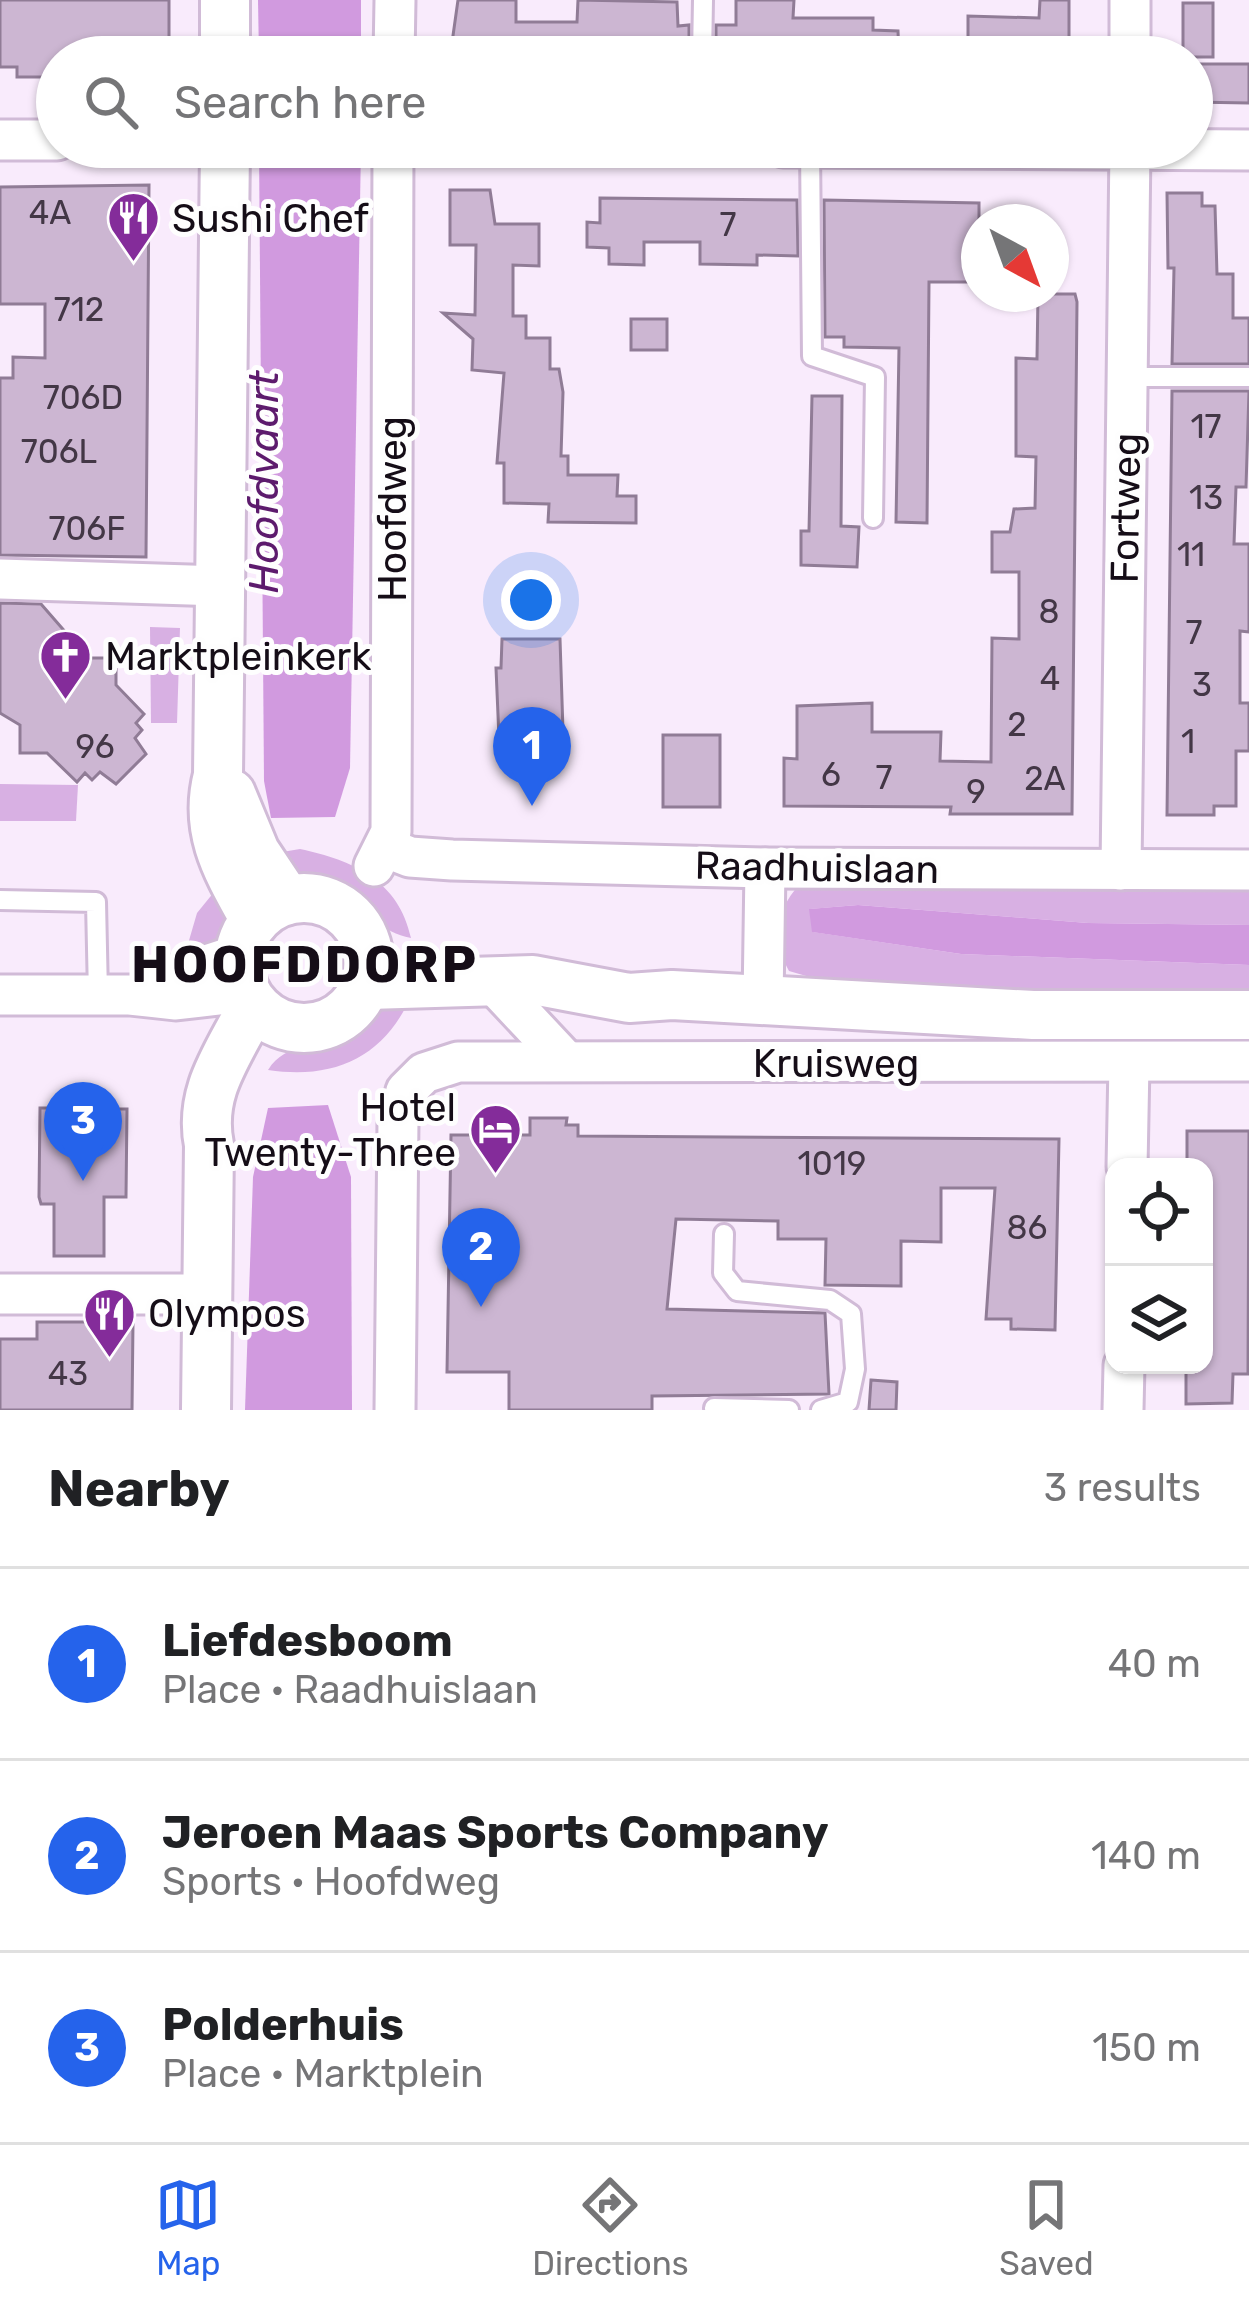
<!DOCTYPE html>
<meta charset="utf-8">
<style>
:root{--surface:#fff;--page:#f6f6f6;--text:#202124;--muted:#757577;--line:#e0e0e0;--accent:#2563eb}
body{margin:0;font-family:Rubik,sans-serif;background:var(--page);color:var(--text)}
.controls{position:absolute;right:36px;bottom:36px;display:grid;overflow:hidden;border-radius:24px;box-shadow:0 3px 9px #0004}
.controls button{width:108px;height:108px;display:grid;place-items:center;padding:0;border:0;border-bottom:3px solid var(--line);background:var(--surface);color:var(--text);font:60px sans-serif}
.compass{position:absolute;left:961px;top:204px;width:108px;height:108px;border-radius:50%;background:var(--surface);box-shadow:0 3px 9px #0004;rotate:139deg}
.you{position:absolute;left:531px;top:600px;width:42px;height:42px;margin:-30px;border:9px solid #fff;border-radius:50%;background:#1a73e8;box-shadow:0 0 0 18px #1a73e833}
.badge{display:grid;place-items:center;width:78px;height:78px;border-radius:50%;background:var(--accent);color:#fff;font-size:39px;font-weight:700}
.pin{position:absolute;translate:-50% -99px;filter:drop-shadow(0 3px 6px #0008)}
.pin::after{content:'';position:absolute;top:63px;width:42px;height:36px;background:inherit;clip-path:polygon(0 0,100% 0,50% 100%)}
.list{margin:0;padding:0;list-style:none}
h2{display:flex;justify-content:space-between;align-items:center;height:156px;margin:0;padding:0 48px;font-size:51px}
h2 small{font-size:39px;font-weight:400;color:var(--muted)}
.list li{display:grid;grid-template-columns:78px 1fr auto;gap:36px;align-items:center;box-sizing:border-box;height:192px;padding:0 48px;border-top:3px solid var(--line)}
.list b{display:block;font-size:45px;white-space:nowrap}
.list p{margin:0;font-size:39px;white-space:nowrap;color:var(--muted)}
.list em{font-size:39px;font-style:normal;color:var(--muted)}
.icon{flex:none;width:66px;height:66px;fill:none;stroke:currentColor;stroke-width:2;stroke-linecap:round;stroke-linejoin:round}
.map{position:relative;flex:none;width:1249px;height:1410px;overflow:hidden}
.search{position:absolute;background:var(--surface);box-shadow:0 3px 9px #0004;left:36px;right:36px;top:36px;height:132px;display:flex;align-items:center;gap:30px;box-sizing:border-box;padding:0 42px;border-radius:66px;color:var(--muted);font-size:45px}
.sheet{height:732px;background:var(--surface)}
nav{display:flex;justify-content:space-around;align-items:center;box-sizing:border-box;height:168px;border-top:3px solid var(--line);background:var(--surface);font-size:33px;color:var(--muted)}
nav a{display:grid;justify-items:center;gap:6px}
nav .on{color:var(--accent)}
.map>svg:first-child{display:block}
.green{fill:#d8b0e3}
.water{fill:#d19adf}
.pier{fill:#f9ebfc}
.building{fill:#ccb6d2;stroke:#907c96;stroke-width:3}
.lines{fill:none;stroke-linecap:round;stroke-linejoin:round}
.service-casing{stroke:#d1bbd7;stroke-width:24}
.minor-casing{stroke:#d1bbd7;stroke-width:45}
.tertiary-casing{stroke:#d1bbd7;stroke-width:54}
.service{stroke:#fff;stroke-width:18}
.minor{stroke:#fff;stroke-width:39}
.tertiary{stroke:#fff;stroke-width:48}
.labels{text-anchor:middle;stroke-width:10;stroke-linejoin:round;paint-order:stroke}
.number-label{font-size:33px;fill:#433746}
.poi-label{font-size:39px;fill:#150d17;stroke:#fefefe;text-anchor:start}
.street-label{font-size:39px;fill:#150d17;stroke:#fefefe}
.water-label{font-size:42px;font-style:italic;fill:#5d1b6d;stroke:#fefefe}
.district-label{font-size:51px;font-weight:bold;letter-spacing:3px;fill:#150d17;stroke:#fefefe}
</style>
<div class="map">
<svg width="1249" height="1410" viewBox="0 0 1249 1410">
<rect width="100%" height="100%" fill="#f9ebfc"/>
<g class="green">
<polygon points="150,627 180,628 177,723 151,723"/>
<polygon points="0,784 78,785 76,821 0,821"/>
<path d="M300,849C353,860 399,881 411,938C381,933 370,911 347,895C320,876 303,884 270,854Z"/>
<path d="M223,881C235,935 231,936 183,961L197,913Z"/>
<path d="M800,884H1249V925L1088,923L858,905L810,909L813,932L961,954L1249,965V999L820,980L789,971C772,940 776,909 800,884Z"/>
<path d="M412,994C385,1057 335,1080 268,1070C287,1040 318,1050 346,1035C374,1019 374,1007 412,994Z"/>
</g>
<g class="water">
<polygon points="258,0 361,0 361,57 259,57"/>
<polygon points="259,147 361,147 350,768 335,817 271,818 264,781"/>
<polygon points="858,905 1088,923 1249,925 1249,965 961,954 812,932 809,909"/>
<polygon points="328,1105 351,1177 352,1410 245,1410 253,1177 268,1108"/>
</g>
<polygon class="pier" points="298,926 332,937 331,991 307,1001 283,994 269,976 270,948 285,931"/>
<g class="building">
<polygon points="0,0 169,0 169,57 57,57 57,77 17,77 17,67 0,67"/>
<polygon points="458,0 516,0 516,22 577,22 578,0 677,2 678,26 689,25 689,57 551,57 551,53 450,57"/>
<polygon points="736,0 794,0 793,18 873,18 873,30 898,31 899,57 716,57 716,25 736,25"/>
<polygon points="1040,0 1069,0 1069,47 1061,48 1061,57 968,57 968,16 1039,18"/>
<rect x="1183" y="3" width="30" height="54"/>
<polygon points="1192,64 1249,64 1249,103 1192,102"/>
<polygon points="149,185 146,557 0,555 0,378 13,378 13,357 45,358 45,304 0,304 0,187"/>
<polygon points="450,190 490,190 495,224 539,224 539,266 513,265 513,316 526,316 526,338 550,338 550,369 559,369 563,392 561,456 568,456 568,475 618,475 617,496 636,496 636,523 548,522 549,504 504,503 504,463 497,463 504,373 472,370 473,339 443,313 475,315 476,245 450,245"/>
<polygon points="1167,193 1202,193 1202,206 1215,206 1217,274 1233,274 1233,318 1249,318 1249,364 1172,364 1174,268 1168,268"/>
<polygon points="600,198 797,200 798,256 757,255 757,265 700,264 700,242 644,242 644,265 609,264 609,248 587,247 587,222 600,223"/>
<polygon points="824,200 979,203 979,282 929,282 927,523 896,522 899,348 844,347 844,337 825,337"/>
<polygon points="1038,294 1075,294 1077,302 1072,814 950,814 951,807 784,806 784,758 797,759 797,706 872,703 872,732 941,732 940,761 991,762 992,638 1019,639 1019,572 992,572 992,532 1010,532 1014,509 1035,508 1036,457 1016,456 1016,358 1037,359"/>
<rect x="631" y="319" width="36" height="31"/>
<polygon points="1172,391 1249,391 1246,487 1236,487 1234,544 1249,544 1249,632 1240,631 1240,703 1249,703 1249,751 1236,751 1236,806 1214,806 1214,815 1167,815"/>
<polygon points="812,396 842,396 841,526 859,527 857,567 801,565 801,531 809,531"/>
<polygon points="0,603 41,604 88,658 116,658 116,685 144,714 136,723 142,730 135,738 146,754 116,784 100,772 92,780 85,773 77,782 47,753 20,753 20,725 0,713"/>
<polygon points="502,639 560,639 564,762 500,762 496,668 501,668"/>
<rect x="663" y="735" width="57" height="72"/>
<polygon points="67,1094 101,1095 101,1109 127,1109 126,1197 104,1197 104,1256 54,1256 54,1204 41,1204 39,1197 40,1108 67,1108"/>
<polygon points="530,1118 567,1118 566,1125 578,1125 578,1136 1059,1139 1055,1330 1011,1329 1011,1319 986,1319 995,1188 941,1188 941,1242 901,1241 901,1286 825,1285 826,1239 778,1239 778,1221 676,1219 667,1309 825,1313 829,1394 652,1396 652,1410 509,1410 509,1372 447,1372 451,1135 530,1135"/>
<polygon points="1187,1131 1249,1131 1248,1374 1233,1374 1232,1403 1186,1404 1186,1365 1204,1365 1204,1167 1187,1167"/>
<polygon points="37,1322 133,1322 132,1410 0,1410 0,1339 37,1339"/>
<polygon points="871,1380 897,1382 896,1410 869,1410"/>
</g>
<g class="lines">
<defs>
<g id="service">
<polyline points="702,57 703,0"/>
<polyline points="810,147 812,356 875,377 873,518"/>
<polyline points="1126,377 1249,377"/>
<polyline points="0,900 96,902 98,995"/>
<polyline points="724,1234 723,1273 737,1291 830,1300 851,1314 855,1369 848,1402 821,1410"/>
<polyline points="714,1408 789,1410"/>
</g>
<g id="minor">
<polyline points="394,57 395,0"/>
<polyline points="1130,57 1130,0"/>
<polyline points="0,140 57,140"/>
<polyline points="783,147 1249,150"/>
<polyline points="0,579 221,586"/>
<polyline points="387,848 410,857 452,860 765,868 1249,870"/>
<polyline points="374,866 391,832 393,147"/>
<polyline points="1121,870 1130,147"/>
<polyline points="489,979 565,1060"/>
<polyline points="160,980 240,954"/>
<polyline points="0,995 130,995 176,1000 245,992"/>
<polyline points="763,1002 765,868"/>
<polyline points="1127,1167 1129,1063"/>
<polyline points="0,1294 206,1294"/>
<polyline points="395,1410 398,1120 406,1091 424,1073 458,1062 1249,1061"/>
<polyline points="1123,1410 1124,1365"/>
</g>
<g id="tertiary">
<polyline points="225,0 225,57"/>
<path d="M225,147L218,775C203,832 228,871 255,920"/>
<polyline points="231,794 255,852 287,900"/>
<circle cx="304" cy="963" r="65"/>
<polyline points="368,985 533,980 629,998 672,995 1033,1015 1249,1015"/>
<path d="M206,1410L209,1145C198,1090 230,1053 253,1005"/>
</g>
</defs>
<use href="#service" class="service-casing"/>
<use href="#minor" class="minor-casing"/>
<use href="#tertiary" class="tertiary-casing"/>
<use href="#service" class="service"/>
<use href="#minor" class="minor"/>
<use href="#tertiary" class="tertiary"/>
</g>
<defs>
<symbol id="restaurant-pin" viewBox="-11 -11 22 30"><path d="M0 17L-7.5 6A9.5 9.5 0 1 1 7.5 6Z" fill="#842c9a" stroke="#fefefe"/><path d="M-5-6h1v4h1v-4h1v4h1v-4h1v5L-1.5 .5V6h-2V.5L-5-1ZM5-6V6H3V1.5H1.5Q1.5-4 5-6Z" fill="#fff"/></symbol>
<symbol id="church-pin" viewBox="-11 -11 22 30"><path d="M0 17L-7.5 6A9.5 9.5 0 1 1 7.5 6Z" fill="#842c9a" stroke="#fefefe"/><path d="M-1.2-6h2.4v3.5h3.3v2.4h-3.3V6h-2.4V-.1h-3.3v-2.4h3.3Z" fill="#fff"/></symbol>
<symbol id="hotel-pin" viewBox="-11 -11 22 30"><path d="M0 17L-7.5 6A9.5 9.5 0 1 1 7.5 6Z" fill="#842c9a" stroke="#fefefe"/><path d="M-6-4.5h1.5V1H6V5H4.5V3h-9V5H-6ZM-4 0a1.8 1.8 0 1 1 3.6 0ZM.5 0V-2.5h3Q6-2.5 6 0Z" fill="#fff"/></symbol>
</defs>
<g fill-rule="evenodd">
<use href="#restaurant-pin" x="104" y="188" width="59" height="81"/>
<use href="#church-pin" x="36" y="626" width="59" height="81"/>
<use href="#hotel-pin" x="466" y="1100" width="59" height="81"/>
<use href="#restaurant-pin" x="80" y="1284" width="59" height="81"/>
</g>
<g class="labels">
<g class="number-label">
<text x="50" y="224">4A</text>
<text x="728" y="236">7</text>
<text x="79" y="321">712</text>
<text x="83" y="409">706D</text>
<text x="1206" y="438">17</text>
<text x="59" y="463">706L</text>
<text x="1206" y="509">13</text>
<text x="87" y="540">706F</text>
<text x="1191" y="566">11</text>
<text x="1049" y="623">8</text>
<text x="1194" y="644">7</text>
<text x="1050" y="690">4</text>
<text x="1202" y="696">3</text>
<text x="1017" y="736">2</text>
<text x="1188" y="753">1</text>
<text x="95" y="758">96</text>
<text x="831" y="786">6</text>
<text x="884" y="789">7</text>
<text x="1045" y="790">2A</text>
<text x="976" y="803">9</text>
<text x="832" y="1175">1019</text>
<text x="1027" y="1239">86</text>
<text x="68" y="1385">43</text>
</g>
<g class="poi-label">
<text x="172" y="232">Sushi Chef</text>
<text x="105" y="670">Marktpleinkerk</text>
<text x="456" y="1121" text-anchor="end">Hotel<tspan x="456" dy="45">Twenty-Three</tspan></text>
<text x="148" y="1327">Olympos</text>
</g>
<g class="street-label">
<text transform="translate(1125 508) rotate(-89)" y="14">Fortweg</text>
<text transform="translate(392 509) rotate(-90)" y="14">Hoofdweg</text>
<text transform="translate(817 867) rotate(1)" y="14">Raadhuislaan</text>
<text x="836" y="1077">Kruisweg</text>
</g>
<g class="water-label">
<text transform="translate(263 482) rotate(-90)" y="15">Hoofdvaart</text>
</g>
<g class="district-label">
<text x="305" y="982">HOOFDDORP</text>
</g>
</g>
</svg>
<div class="controls">
<button><svg class="icon" aria-label="locate" viewBox="0 0 24 24"><circle cx="12" cy="12" r="6"/><path d="M12 2v4M12 18v4M2 12h4M18 12h4"/></svg></button>
<button><svg class="icon" aria-label="layers" viewBox="0 0 24 24"><path d="M12 4l9 5-9 5-9-5zM3 14l9 5 9-5"/></svg></button>
</div>
<svg class="compass" viewBox="-18 -18 36 36"><path d="M0-13l5 13h-10z" fill="#e53935"/><path d="M0 13l5-13h-10z" fill="#757577"/></svg>
<div class="you"></div>
<div class="pin badge" style="left:532px;top:806px">1</div>
<div class="pin badge" style="left:481px;top:1307px">2</div>
<div class="pin badge" style="left:83px;top:1181px">3</div>
<div class="search"><svg class="icon" aria-label="search" viewBox="0 0 24 24"><circle cx="10" cy="10" r="6"/><path d="M15 15l6 6"/></svg>Search here</div>
</div>
<section class="sheet">
<h2>Nearby<small>3 results</small></h2>
<ul class="list">
<li><span class="badge">1</span><div><b>Liefdesboom</b><p>Place · Raadhuislaan</p></div><em>40 m</em></li>
<li><span class="badge">2</span><div><b>Jeroen Maas Sports Company</b><p>Sports · Hoofdweg</p></div><em>140 m</em></li>
<li><span class="badge">3</span><div><b>Polderhuis</b><p>Place · Marktplein</p></div><em>150 m</em></li>
</ul>
</section>
<nav>
<a class="on"><svg class="icon" aria-label="map" viewBox="0 0 24 24"><path d="M3 6l6-2 6 2 6-2v14l-6 2-6-2-6 2zM9 4v14M15 6v14"/></svg>Map</a>
<a><svg class="icon" aria-label="directions" viewBox="0 0 24 24"><path d="M12 3l9 9-9 9-9-9zM9 14v-3h6M13 9l2 2-2 2"/></svg>Directions</a>
<a><svg class="icon" aria-label="saved" viewBox="0 0 24 24"><path d="M7 4h10v16l-5-4-5 4z"/></svg>Saved</a>
</nav>
